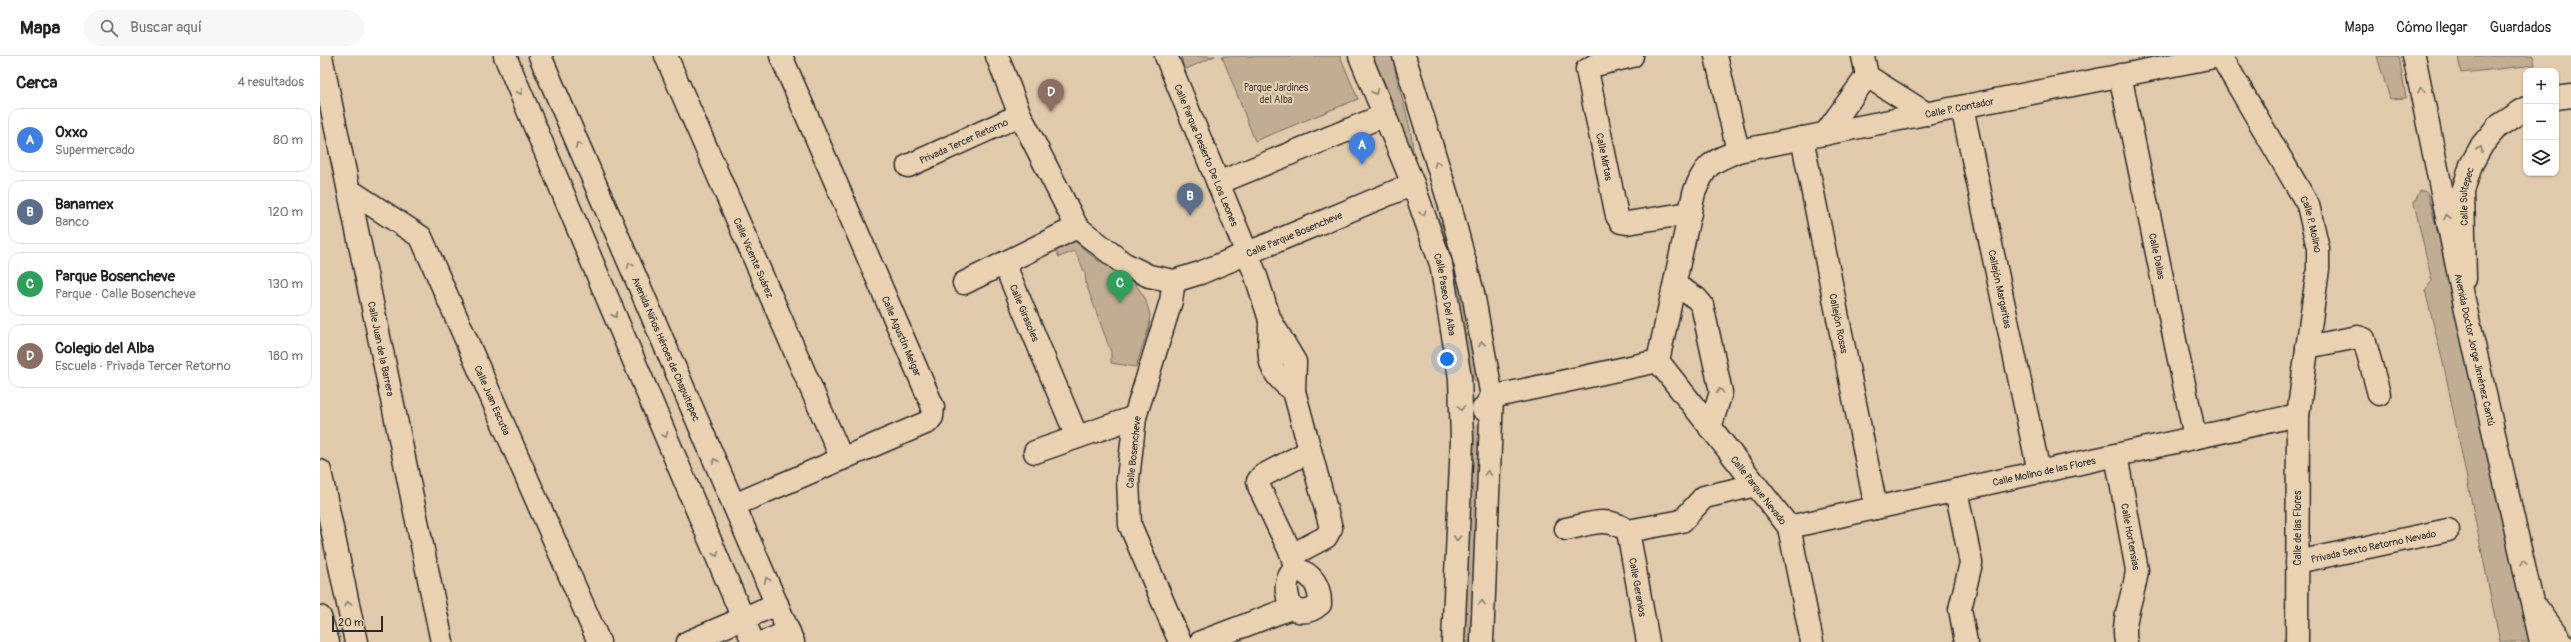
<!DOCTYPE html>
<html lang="es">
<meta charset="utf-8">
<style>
:root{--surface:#fff;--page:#f6f6f6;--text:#202124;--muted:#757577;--line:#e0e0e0;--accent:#2b2b2b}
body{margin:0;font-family:Pangolin,sans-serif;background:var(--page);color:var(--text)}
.controls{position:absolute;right:12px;top:12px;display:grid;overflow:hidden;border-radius:8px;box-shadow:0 1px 3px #0004}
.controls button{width:36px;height:36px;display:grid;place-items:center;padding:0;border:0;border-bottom:1px solid var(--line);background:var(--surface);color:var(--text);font:20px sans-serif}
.scale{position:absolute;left:12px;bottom:10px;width:51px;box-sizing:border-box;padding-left:4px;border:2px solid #2b2b2b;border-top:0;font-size:11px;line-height:14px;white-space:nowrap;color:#2b2b2b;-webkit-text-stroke:3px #e9d1b1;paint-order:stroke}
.you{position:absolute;left:1127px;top:303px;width:14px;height:14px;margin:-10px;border:3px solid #fff;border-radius:50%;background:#1a73e8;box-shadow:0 0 0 6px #1a73e833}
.badge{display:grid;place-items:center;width:26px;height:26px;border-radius:50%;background:var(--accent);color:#fff;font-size:13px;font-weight:700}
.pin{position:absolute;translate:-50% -33px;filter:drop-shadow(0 1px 2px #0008)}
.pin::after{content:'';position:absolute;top:21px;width:14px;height:12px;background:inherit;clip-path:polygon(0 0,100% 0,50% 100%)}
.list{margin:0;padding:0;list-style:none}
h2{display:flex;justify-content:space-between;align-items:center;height:52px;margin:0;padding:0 16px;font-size:17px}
h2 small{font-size:13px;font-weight:400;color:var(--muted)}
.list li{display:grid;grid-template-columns:26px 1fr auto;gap:12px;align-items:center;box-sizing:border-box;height:64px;margin:0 8px 8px;padding:0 8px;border:1px solid var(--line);border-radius:12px}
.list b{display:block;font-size:15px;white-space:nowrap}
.list p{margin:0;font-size:13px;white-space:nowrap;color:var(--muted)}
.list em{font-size:13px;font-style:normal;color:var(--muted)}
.icon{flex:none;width:22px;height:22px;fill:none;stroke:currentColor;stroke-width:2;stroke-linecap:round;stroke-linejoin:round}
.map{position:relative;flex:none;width:2251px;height:586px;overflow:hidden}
header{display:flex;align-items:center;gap:24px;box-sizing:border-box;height:56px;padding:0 20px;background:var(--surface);border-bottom:1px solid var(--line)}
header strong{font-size:19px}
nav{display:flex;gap:22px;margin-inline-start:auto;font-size:14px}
.search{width:280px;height:36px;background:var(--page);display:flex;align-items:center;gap:10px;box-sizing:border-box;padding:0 14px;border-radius:22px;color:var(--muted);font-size:15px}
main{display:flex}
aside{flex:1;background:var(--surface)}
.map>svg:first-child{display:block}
.green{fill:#c0ad94;stroke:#766c60}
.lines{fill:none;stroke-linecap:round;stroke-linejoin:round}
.minor-casing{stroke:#2b2b2b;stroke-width:25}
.major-casing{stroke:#2b2b2b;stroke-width:25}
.highway-casing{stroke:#2b2b2b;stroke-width:25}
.minor{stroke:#e9d1b1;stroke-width:22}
.major{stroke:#e9d1b1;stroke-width:22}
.highway{stroke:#e9d1b1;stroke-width:22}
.oneway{stroke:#8a7e6e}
.labels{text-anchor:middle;stroke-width:4;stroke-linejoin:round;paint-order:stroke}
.park-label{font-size:10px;fill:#413e3b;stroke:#e9d1b1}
.street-label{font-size:10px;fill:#2b2b2b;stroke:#e9d1b1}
</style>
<header>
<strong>Mapa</strong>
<div class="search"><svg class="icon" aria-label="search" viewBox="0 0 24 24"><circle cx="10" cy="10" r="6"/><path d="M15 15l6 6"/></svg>Buscar aquí</div>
<nav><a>Mapa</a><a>Cómo llegar</a><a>Guardados</a></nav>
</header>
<main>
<aside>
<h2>Cerca<small>4 resultados</small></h2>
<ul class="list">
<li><span class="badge" style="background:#3f7fe0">A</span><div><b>Oxxo</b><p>Supermercado</p></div><em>80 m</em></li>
<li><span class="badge" style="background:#5c6f8a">B</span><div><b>Banamex</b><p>Banco</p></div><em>120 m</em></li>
<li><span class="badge" style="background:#2e9e5b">C</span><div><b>Parque Bosencheve</b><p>Parque · Calle Bosencheve</p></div><em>130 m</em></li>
<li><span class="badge" style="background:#8d6e63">D</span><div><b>Colegio del Alba</b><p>Escuela · Privada Tercer Retorno</p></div><em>180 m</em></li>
</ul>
</aside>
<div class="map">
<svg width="2251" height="586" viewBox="0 0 2251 586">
<rect width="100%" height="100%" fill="#e1caac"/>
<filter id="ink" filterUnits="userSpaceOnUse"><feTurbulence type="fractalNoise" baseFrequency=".025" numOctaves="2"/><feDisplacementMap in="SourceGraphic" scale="8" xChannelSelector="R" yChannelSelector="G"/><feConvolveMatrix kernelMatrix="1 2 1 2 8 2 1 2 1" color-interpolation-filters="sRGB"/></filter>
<g filter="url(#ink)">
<g class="green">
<polygon points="861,0 895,0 864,14"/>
<polygon points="902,0 1020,0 1038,43 935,85"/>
<path d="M1053,0H1073C1077,38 1096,71 1093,111L1069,37Z"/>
<polygon points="2057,0 2079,0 2086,42 2070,43"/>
<polygon points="2138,0 2213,0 2215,9 2141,17"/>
<polygon points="2100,135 2104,135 2108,138 2145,286 2209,586 2180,586 2125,315 2105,234 2112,225 2094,147"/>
<polygon points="1102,137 1128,179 1137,204 1160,327 1156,326 1151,318 1140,269"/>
<polygon points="751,182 778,205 789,205 812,223 825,242 830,259 829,271 816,311 791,307 791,296 766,228 765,217 755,195 739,201 733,189"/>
<polygon points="1161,362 1157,586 1141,586 1149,389 1153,374"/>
</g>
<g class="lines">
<defs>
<g id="minor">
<path id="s1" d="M1,0L122,586"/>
<polyline points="185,0 433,586"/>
<path id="s2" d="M220,0L473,586"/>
<path id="s3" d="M346,0L522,403"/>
<path id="s4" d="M677,0L700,59L757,171L803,207L829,220L854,225L880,217L1093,128"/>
<path id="s5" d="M846,0L935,217L950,264L975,306L974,335L1011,472L1006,481L972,499"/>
<path id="s6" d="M1040,0L1093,128L1121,208L1140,322L1142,384L1133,586"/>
<polyline points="1084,0 1129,146 1153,237 1172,341 1162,586"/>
<path id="s7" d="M1312,0L1275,9L1267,14L1297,160L1301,166L1307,167L1370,157"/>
<polyline points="1396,0 1418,95"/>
<polyline points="1543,0 1547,20 1607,58"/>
<path id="s8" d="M1901,0L1988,149L1998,192V213L1978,359L1977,586"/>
<path id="s9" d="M1800,19L1875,381"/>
<polyline points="2236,42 2251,40"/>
<path id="s10" d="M1642,51L1719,416"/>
<polyline points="1505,78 1547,20"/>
<path id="s11" d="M1482,82L1556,452"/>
<path id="s12" d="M588,110L700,59"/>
<polyline points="898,127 1065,59"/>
<path id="s13" d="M29,134L101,181L279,586"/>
<path id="s14" d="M684,207L757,381"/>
<path id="s15" d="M2145,223L2143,135L2151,109L2162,89L2177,71L2206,52"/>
<polyline points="854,225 851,245 815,361 808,423 810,469 860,586"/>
<polyline points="644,227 757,171"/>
<polyline points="1355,229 1376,242 1382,249 1401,336 1390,372"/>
<path d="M950,264C950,299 943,313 974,335"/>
<polyline points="1987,291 2038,281 2044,283 2059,338"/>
<polyline points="1163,353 1172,341 1338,305"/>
<polyline points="715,396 815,361"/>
<path id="s16" d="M1796,399L1817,514C1815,537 1801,563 1806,586"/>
<polyline points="1636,434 1651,507 1640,553 1646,586"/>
<polyline points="414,449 608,366 612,361 613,351 461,0"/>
<path id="s17" d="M1469,471L1978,359"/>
<path d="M1246,473C1270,468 1287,459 1308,475L1362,465L1384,441L1436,429"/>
<path id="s18" d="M1308,475L1328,586"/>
<path id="s19" d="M1977,506L2128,474"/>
<polyline points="975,513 972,499 940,433 938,425 942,420 990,395"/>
<path d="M971,552C966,537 963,524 975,513"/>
<polyline points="368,586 457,548"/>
<polyline points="444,586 469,576"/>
<path d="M881,586L971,552C982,558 991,556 1000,548C1000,531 993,517 975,513"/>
<path id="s20" d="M1492,586L1469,471L1338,305L1374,137C1386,108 1389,107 1418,95L1899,0"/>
</g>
<g id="major">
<path id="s21" d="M2094,0L2146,254L2221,586"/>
<polyline points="0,415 36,586"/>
<polyline points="2218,553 2242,586"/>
</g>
<polyline id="highway" points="0,561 8,586"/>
</defs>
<use href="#minor" class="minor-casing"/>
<use href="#major" class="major-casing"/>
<use href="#highway" class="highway-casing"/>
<use href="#minor" class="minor"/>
<use href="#major" class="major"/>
<use href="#highway" class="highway"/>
</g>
<defs><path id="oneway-chevron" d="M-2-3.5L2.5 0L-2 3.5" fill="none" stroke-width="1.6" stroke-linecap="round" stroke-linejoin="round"/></defs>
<g class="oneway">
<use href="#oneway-chevron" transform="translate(2101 34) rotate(-102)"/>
<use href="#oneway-chevron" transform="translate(200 36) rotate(67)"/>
<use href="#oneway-chevron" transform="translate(1055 36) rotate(67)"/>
<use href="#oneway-chevron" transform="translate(258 89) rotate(-113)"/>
<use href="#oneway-chevron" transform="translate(2160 93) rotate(-60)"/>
<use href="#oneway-chevron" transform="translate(1117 108) rotate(-108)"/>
<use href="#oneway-chevron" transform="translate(1103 157) rotate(71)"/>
<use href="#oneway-chevron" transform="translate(2127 161) rotate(-102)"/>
<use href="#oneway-chevron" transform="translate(310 209) rotate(-113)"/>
<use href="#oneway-chevron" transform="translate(295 259) rotate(67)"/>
<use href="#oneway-chevron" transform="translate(1162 288) rotate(-100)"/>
<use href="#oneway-chevron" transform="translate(1400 335) rotate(-95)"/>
<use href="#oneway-chevron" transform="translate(1141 352) rotate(88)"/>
<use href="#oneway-chevron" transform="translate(345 379) rotate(67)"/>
<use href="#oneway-chevron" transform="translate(395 405) rotate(-113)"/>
<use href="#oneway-chevron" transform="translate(1168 417) rotate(-87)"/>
<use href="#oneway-chevron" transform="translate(1137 482) rotate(93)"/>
<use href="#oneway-chevron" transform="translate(396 498) rotate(67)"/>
<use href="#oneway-chevron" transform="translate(2203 507) rotate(-103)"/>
<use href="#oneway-chevron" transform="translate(447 524) rotate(-113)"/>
<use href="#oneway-chevron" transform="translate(1162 547) rotate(-87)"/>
<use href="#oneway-chevron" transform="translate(28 548) rotate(-102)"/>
</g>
</g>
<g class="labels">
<g class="park-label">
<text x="956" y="35">Parque Jardines<tspan x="956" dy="12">del Alba</tspan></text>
</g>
<g class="street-label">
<text dy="4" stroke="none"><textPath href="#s20" startOffset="790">Calle P. Contador</textPath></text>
<text dy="4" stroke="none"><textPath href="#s12" startOffset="61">Privada Tercer Retorno</textPath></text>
<text dy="4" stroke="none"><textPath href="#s5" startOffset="107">Calle Parque Desierto De Los Leones</textPath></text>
<text dy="4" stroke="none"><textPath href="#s7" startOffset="136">Calle Mirtas</textPath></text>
<text dy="4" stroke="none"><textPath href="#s15" startOffset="83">Calle Sultepec</textPath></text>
<text dy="4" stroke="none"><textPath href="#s8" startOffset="192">Calle P. Molino</textPath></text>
<text dy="4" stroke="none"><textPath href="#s4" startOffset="431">Calle Parque Bosencheve</textPath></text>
<text dy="4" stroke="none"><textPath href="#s9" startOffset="185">Calle Dalias</textPath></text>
<text dy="4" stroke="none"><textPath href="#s3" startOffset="220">Calle Vicente Suárez</textPath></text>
<text dy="4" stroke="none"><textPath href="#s10" startOffset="186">Callejón Margaritas</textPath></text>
<text dy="4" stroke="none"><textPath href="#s6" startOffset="254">Calle Paseo Del Alba</textPath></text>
<text dy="4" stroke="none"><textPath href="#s14" startOffset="54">Calle Girasoles</textPath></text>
<text dy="4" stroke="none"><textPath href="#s11" startOffset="189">Callejón Rosas</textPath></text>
<text transform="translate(582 280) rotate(67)" y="4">Calle Agustín Melgar</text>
<text dy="4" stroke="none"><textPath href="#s1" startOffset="299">Calle Juan de la Barrera</textPath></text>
<text dy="4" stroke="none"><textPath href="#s2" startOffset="319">Avenida Niños Héroes de Chapultepec</textPath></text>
<text dy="4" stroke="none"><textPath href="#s21" startOffset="300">Avenida Doctor Jorge Jiménez Cantú</textPath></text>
<text dy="4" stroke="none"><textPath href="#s13" startOffset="264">Calle Juan Escutia</textPath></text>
<text transform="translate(813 396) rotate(-84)" y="4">Calle Bosencheve</text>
<text dy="4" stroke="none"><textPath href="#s17" startOffset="261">Calle Molino de las Flores</textPath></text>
<text transform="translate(1439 434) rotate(52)" y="4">Calle Parque Nevado</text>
<text transform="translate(1977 472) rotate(-90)" y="4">Calle de las Flores</text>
<text dy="4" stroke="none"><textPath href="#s16" startOffset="83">Calle Hortensias</textPath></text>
<text dy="4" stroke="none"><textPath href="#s19" startOffset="78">Privada Sexto Retorno Nevado</textPath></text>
<text dy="4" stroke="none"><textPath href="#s18" startOffset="57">Calle Geranios</textPath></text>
</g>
</g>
</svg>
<div class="controls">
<button>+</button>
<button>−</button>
<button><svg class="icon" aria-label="layers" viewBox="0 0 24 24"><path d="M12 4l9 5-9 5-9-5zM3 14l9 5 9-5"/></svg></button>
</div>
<div class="scale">20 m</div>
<div class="you"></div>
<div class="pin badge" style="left:1042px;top:109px;background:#3f7fe0">A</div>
<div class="pin badge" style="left:870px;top:160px;background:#5c6f8a">B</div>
<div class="pin badge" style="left:800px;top:247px;background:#2e9e5b">C</div>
<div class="pin badge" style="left:731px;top:56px;background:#8d6e63">D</div>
</div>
</main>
